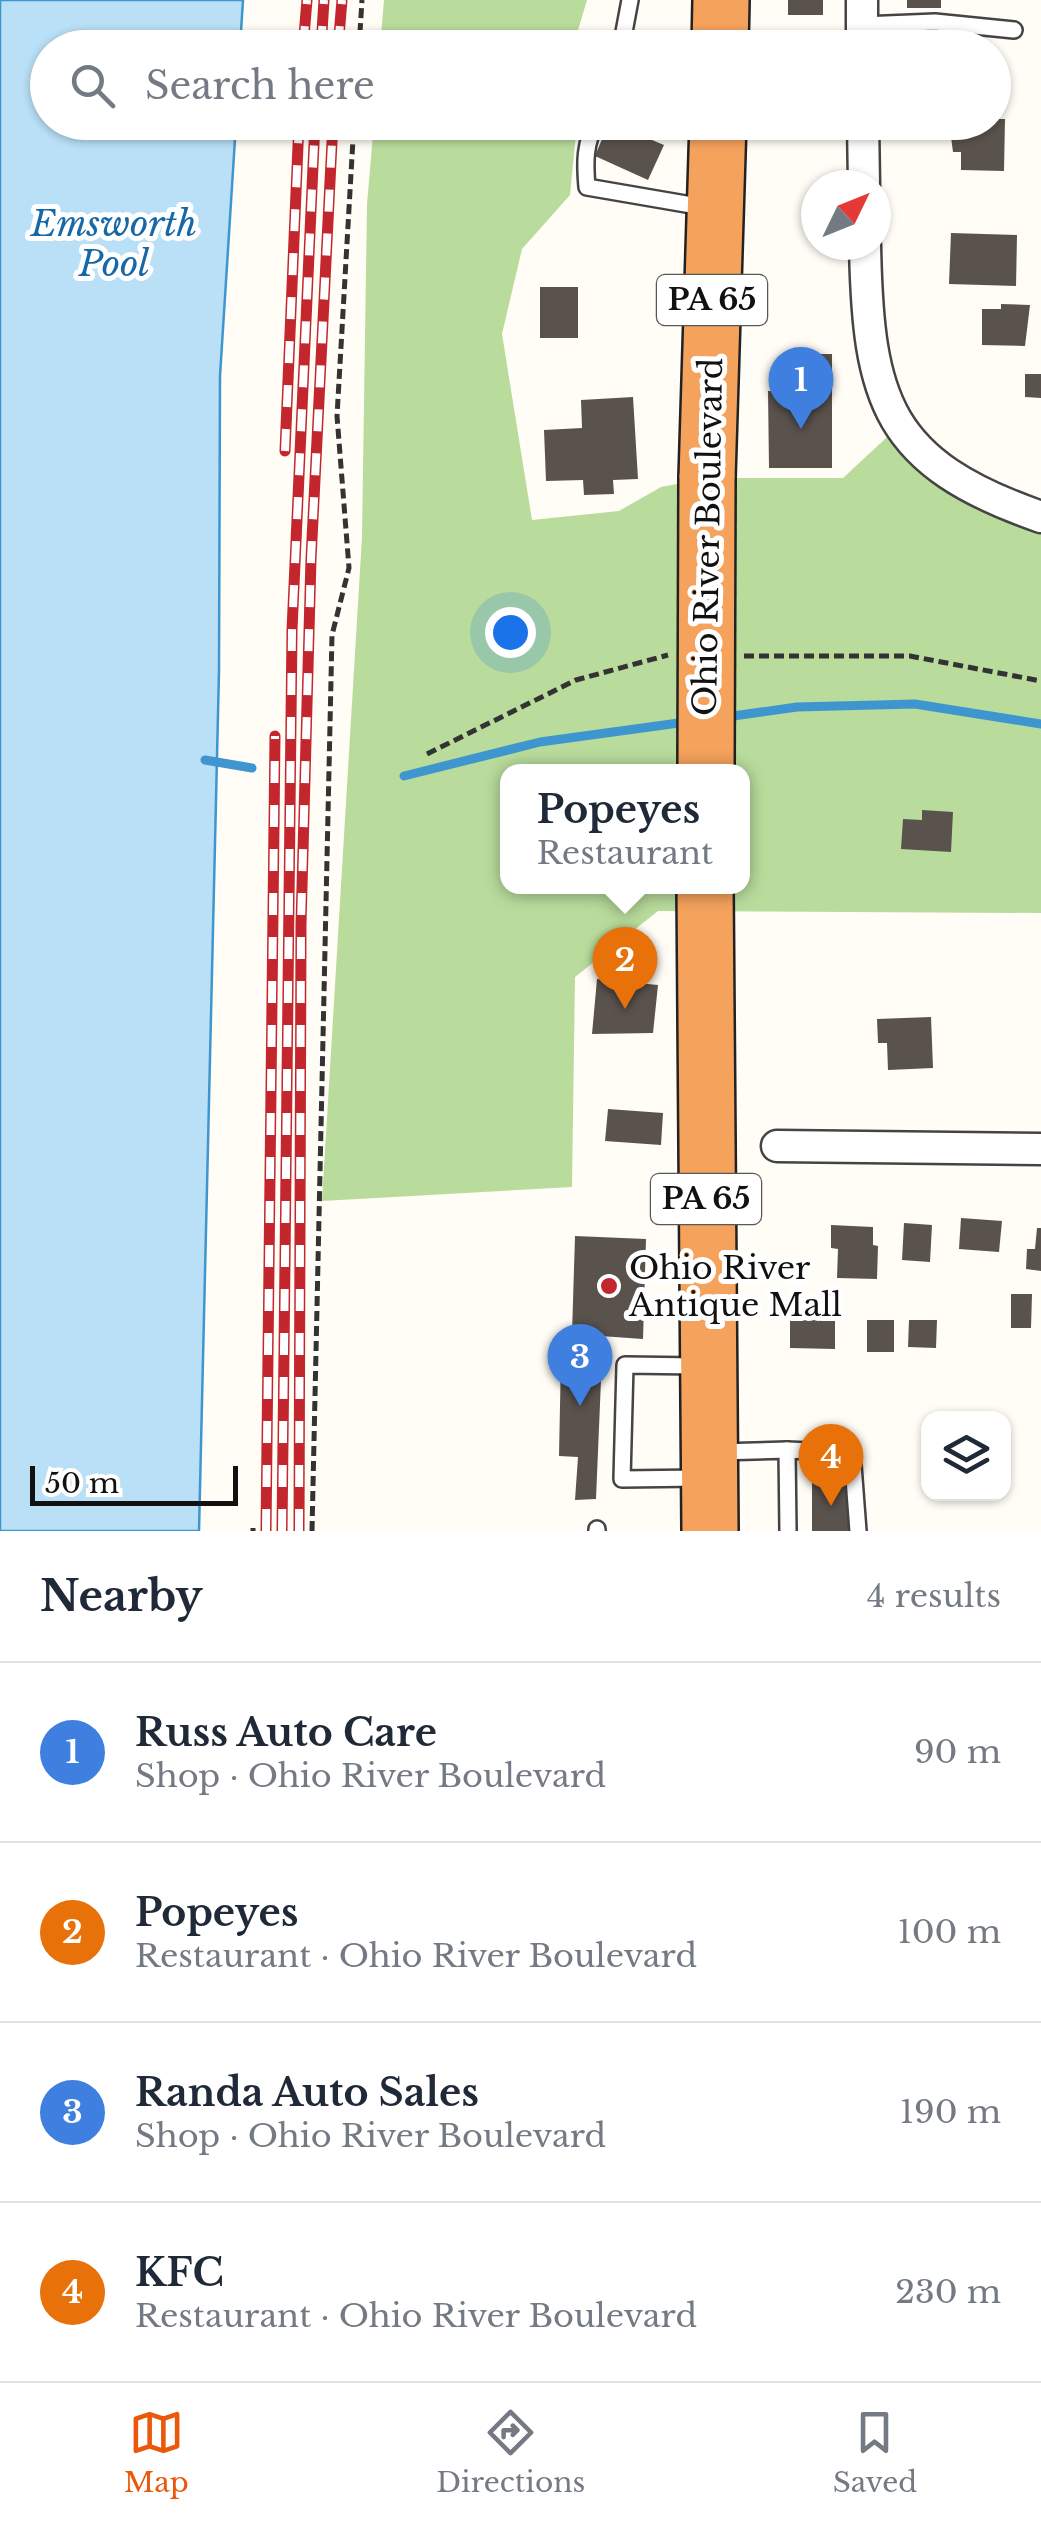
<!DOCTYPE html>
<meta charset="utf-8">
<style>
:root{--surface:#fff;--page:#f6f6f7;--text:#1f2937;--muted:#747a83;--line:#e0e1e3;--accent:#ea580c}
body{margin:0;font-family:"Libre Baskerville",serif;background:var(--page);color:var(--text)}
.controls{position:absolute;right:30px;bottom:30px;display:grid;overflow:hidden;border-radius:20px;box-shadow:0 2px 8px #0004}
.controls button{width:90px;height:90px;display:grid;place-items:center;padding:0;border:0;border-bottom:2px solid var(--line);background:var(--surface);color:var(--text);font:50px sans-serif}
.compass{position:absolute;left:801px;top:170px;width:90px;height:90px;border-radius:50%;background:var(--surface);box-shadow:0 2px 8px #0004;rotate:47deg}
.scale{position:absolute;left:30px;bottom:25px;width:208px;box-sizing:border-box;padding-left:10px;border:5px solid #111;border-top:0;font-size:28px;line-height:35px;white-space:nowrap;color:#111;-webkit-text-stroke:8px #fff;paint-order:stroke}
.you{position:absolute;left:510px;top:632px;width:35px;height:35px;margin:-25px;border:8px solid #fff;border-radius:50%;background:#1a73e8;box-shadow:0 0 0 15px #1a73e833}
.badge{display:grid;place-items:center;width:65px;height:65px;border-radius:50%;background:var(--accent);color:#fff;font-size:32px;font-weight:700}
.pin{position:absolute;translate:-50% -82px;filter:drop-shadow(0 2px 5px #0008)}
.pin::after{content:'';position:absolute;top:52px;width:35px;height:30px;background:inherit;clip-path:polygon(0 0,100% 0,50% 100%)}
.popup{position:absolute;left:500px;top:764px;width:250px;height:130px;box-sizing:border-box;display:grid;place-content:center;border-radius:20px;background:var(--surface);filter:drop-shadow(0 2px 8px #0005);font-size:32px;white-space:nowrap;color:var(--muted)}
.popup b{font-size:38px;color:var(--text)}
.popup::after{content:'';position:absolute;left:50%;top:100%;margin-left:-20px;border:20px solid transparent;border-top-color:var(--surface)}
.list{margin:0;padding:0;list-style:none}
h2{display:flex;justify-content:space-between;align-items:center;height:130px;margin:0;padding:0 40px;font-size:42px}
h2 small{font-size:32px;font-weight:400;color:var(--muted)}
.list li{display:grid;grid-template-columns:65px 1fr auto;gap:30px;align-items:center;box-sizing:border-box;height:180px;padding:0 40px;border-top:2px solid var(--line)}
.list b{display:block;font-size:38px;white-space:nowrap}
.list p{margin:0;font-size:32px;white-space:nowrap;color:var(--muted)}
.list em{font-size:32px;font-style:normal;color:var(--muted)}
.icon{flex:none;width:55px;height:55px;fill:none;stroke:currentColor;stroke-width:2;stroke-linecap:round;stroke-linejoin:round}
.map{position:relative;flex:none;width:1041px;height:1531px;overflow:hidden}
.search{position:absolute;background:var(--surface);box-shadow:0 2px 8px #0004;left:30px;right:30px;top:30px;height:110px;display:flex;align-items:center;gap:25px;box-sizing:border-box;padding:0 35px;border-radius:55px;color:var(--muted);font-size:38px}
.sheet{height:850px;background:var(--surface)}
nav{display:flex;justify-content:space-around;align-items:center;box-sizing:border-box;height:140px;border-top:2px solid var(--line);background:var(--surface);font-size:28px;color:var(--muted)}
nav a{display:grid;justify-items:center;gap:5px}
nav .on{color:var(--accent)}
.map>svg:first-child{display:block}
.forest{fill:#b9dc9c;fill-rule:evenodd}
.water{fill:#b9e0f7;stroke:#3f96cf;stroke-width:2.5}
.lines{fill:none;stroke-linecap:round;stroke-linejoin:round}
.stream{stroke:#3f96cf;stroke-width:9}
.building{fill:#5a524d}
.lane-casing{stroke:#444;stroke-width:20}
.street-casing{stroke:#444;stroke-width:35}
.highway-casing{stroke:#222;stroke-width:60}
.path{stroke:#333;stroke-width:5;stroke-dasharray:10 5;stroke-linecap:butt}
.lane{stroke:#fff;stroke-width:15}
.street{stroke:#fff;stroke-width:30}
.highway{stroke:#f5a25d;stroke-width:55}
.rail-casing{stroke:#c4262e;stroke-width:11}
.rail{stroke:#fff;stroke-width:8;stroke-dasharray:22;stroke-linecap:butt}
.highway-bridge-casing{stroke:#222;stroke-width:60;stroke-linecap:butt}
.highway-bridge{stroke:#f5a25d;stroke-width:55}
.poi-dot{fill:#c4262e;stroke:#fff;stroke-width:4}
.labels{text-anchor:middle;stroke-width:10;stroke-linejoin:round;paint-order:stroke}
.shield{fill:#fff;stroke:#585858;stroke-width:2.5}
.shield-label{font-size:30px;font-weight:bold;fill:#111}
.street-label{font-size:32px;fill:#111;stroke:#fff}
.poi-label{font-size:32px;fill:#111;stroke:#fff;text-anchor:start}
.water-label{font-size:35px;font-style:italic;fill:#1768a6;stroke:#fff}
</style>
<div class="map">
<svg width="1041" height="1531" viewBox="0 0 1041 1531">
<rect width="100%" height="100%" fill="#fffdf5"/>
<g class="forest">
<polygon points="384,0 587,0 573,47 380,47"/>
<path d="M374,123H577L570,195L522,249L502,334L532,520L619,511L661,487L707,478H843L899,426L1041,517V913L658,911L575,977L572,1187L322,1201L362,537L367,204ZM508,772H742V886H508Z"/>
</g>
<polygon class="water" points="0,0 243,0 240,47 48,48 48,122 236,123 220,376 219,671 199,1531 0,1531"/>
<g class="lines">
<g class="stream">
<polyline points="726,717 797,707 915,704 1041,724"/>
<polyline points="205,760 252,768"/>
<polyline points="404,776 540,742 686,722"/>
</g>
</g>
<g class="building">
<rect x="788" y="0" width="35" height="15"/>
<rect x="907" y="0" width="34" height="8"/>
<polygon points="994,119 1005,119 1004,171 961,170 961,152 953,152 949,122 994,122"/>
<polygon points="609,122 664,145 648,180 595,156"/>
<polygon points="951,233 1017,235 1016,286 949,284"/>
<rect x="540" y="287" width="38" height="51"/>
<polygon points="1001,304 1030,305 1025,346 982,345 982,309 1001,309"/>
<polygon points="788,354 832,354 832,468 769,468 768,391 788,391"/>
<polygon points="1025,374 1041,374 1041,398 1025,397"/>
<polygon points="633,397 638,479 613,480 614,494 584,495 583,480 546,481 544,430 582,428 581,400"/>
<polygon points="922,810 953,812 951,852 901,849 903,819 922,820"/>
<polygon points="597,979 658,985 653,1033 592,1034"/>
<polygon points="931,1017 933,1068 888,1070 887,1043 878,1043 877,1019"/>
<polygon points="608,1109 663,1113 661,1145 605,1141"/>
<polygon points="961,1218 1002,1221 999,1252 959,1249"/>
<polygon points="904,1223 932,1225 930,1262 902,1260"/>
<polygon points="831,1225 873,1227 873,1245 878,1246 877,1279 837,1278 838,1249 831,1248"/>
<polygon points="1037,1228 1041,1228 1041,1271 1026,1269 1027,1249 1035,1249"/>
<polygon points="575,1236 646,1239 643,1339 572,1334"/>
<polygon points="1011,1294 1032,1294 1031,1328 1011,1328"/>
<polygon points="790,1319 835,1320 835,1349 790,1348"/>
<rect x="867" y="1320" width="27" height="32"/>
<polygon points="909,1320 937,1320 936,1348 908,1347"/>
<polygon points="561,1356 602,1356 596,1499 575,1500 578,1457 559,1456"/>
<polygon points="812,1481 851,1482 851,1531 812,1531"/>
</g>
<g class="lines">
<defs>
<g id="lane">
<polyline points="862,25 935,22 1014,30"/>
<polyline points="621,48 630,0"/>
<path d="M598,122C584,140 585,165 587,187L709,208"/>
<polyline points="699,1366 625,1365 622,1479 701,1478"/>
<polyline points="787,1450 834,1452 853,1465 858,1531"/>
<polyline points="718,1452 787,1450 788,1531"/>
<polyline points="597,1529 597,1531"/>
</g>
<g id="street">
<polyline points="862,0 862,48"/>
<polyline points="863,122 864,185"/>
<path d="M865,245C868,401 886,463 1041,517"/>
<polyline points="777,1146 1041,1149"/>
</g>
<g id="highway">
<polyline points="720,48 721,0"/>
<polyline points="707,478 718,122"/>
<polyline points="705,886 710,1531"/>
</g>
</defs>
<use href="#lane" class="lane-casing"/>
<use href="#street" class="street-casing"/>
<use href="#highway" class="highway-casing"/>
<g class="path">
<polyline points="359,48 362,0"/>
<polyline points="744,656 910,656 1041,681"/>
<polyline points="427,754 576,680 668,655"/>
<polyline points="253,1528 253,1531"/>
<polyline points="312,1531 332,635 349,568 337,416 354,122"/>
</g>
<use href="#lane" class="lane"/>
<use href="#street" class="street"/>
<use href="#highway" class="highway"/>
<defs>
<g id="rail">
<polyline points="303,48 307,0"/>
<polyline points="321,48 324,0"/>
<polyline points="338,48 342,0"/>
<polyline points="285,451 299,122"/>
<polyline points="266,1531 275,736"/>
<polyline points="282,1531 292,630 315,122"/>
<polyline points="299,1531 301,924 311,559 333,122"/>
</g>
</defs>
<use href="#rail" class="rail-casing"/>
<use href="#rail" class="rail"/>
<defs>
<polyline id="highway-bridge" points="706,772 707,478"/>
</defs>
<use href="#highway-bridge" class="highway-bridge-casing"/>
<use href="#highway-bridge" class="highway-bridge"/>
</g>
<circle class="poi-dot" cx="609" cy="1286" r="10"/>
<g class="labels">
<g class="shield">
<rect x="657" y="275" width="110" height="50" rx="8"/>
<rect x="651" y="1174" width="110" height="50" rx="8"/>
</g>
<g class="shield-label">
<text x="712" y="310">PA 65</text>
<text x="706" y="1209">PA 65</text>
</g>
<g class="street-label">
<text transform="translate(708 537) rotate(-89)" y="11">Ohio River Boulevard</text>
</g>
<g class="poi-label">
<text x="629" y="1279">Ohio River<tspan x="629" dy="37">Antique Mall</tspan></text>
</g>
<g class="water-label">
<text x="114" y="236">Emsworth<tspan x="114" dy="40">Pool</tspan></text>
</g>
</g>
</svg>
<div class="controls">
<button><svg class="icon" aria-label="layers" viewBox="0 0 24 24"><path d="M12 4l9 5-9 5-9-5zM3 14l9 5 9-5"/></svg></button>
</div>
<svg class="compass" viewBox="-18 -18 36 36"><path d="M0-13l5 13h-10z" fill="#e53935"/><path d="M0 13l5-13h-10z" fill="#747a83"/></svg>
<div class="scale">50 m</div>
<div class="you"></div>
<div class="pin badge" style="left:801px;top:429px;background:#3f7fe0">1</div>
<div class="pin badge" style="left:625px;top:1009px;background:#e8710a">2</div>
<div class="popup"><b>Popeyes</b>Restaurant</div>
<div class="pin badge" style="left:580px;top:1406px;background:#3f7fe0">3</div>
<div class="pin badge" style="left:831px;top:1506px;background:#e8710a">4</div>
<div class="search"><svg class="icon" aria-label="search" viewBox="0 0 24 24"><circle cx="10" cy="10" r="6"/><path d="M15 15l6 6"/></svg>Search here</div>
</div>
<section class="sheet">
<h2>Nearby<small>4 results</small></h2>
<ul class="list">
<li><span class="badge" style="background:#3f7fe0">1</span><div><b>Russ Auto Care</b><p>Shop · Ohio River Boulevard</p></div><em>90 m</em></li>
<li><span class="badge" style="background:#e8710a">2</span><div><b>Popeyes</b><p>Restaurant · Ohio River Boulevard</p></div><em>100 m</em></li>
<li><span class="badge" style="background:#3f7fe0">3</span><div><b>Randa Auto Sales</b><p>Shop · Ohio River Boulevard</p></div><em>190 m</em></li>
<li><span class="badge" style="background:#e8710a">4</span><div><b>KFC</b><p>Restaurant · Ohio River Boulevard</p></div><em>230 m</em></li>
</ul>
</section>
<nav>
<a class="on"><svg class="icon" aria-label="map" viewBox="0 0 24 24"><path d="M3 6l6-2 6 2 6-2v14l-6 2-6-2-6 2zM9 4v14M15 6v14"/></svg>Map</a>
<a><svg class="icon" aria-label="directions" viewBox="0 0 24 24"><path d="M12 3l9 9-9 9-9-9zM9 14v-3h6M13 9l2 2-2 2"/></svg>Directions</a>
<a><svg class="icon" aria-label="saved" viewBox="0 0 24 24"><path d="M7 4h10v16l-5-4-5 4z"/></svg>Saved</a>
</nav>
